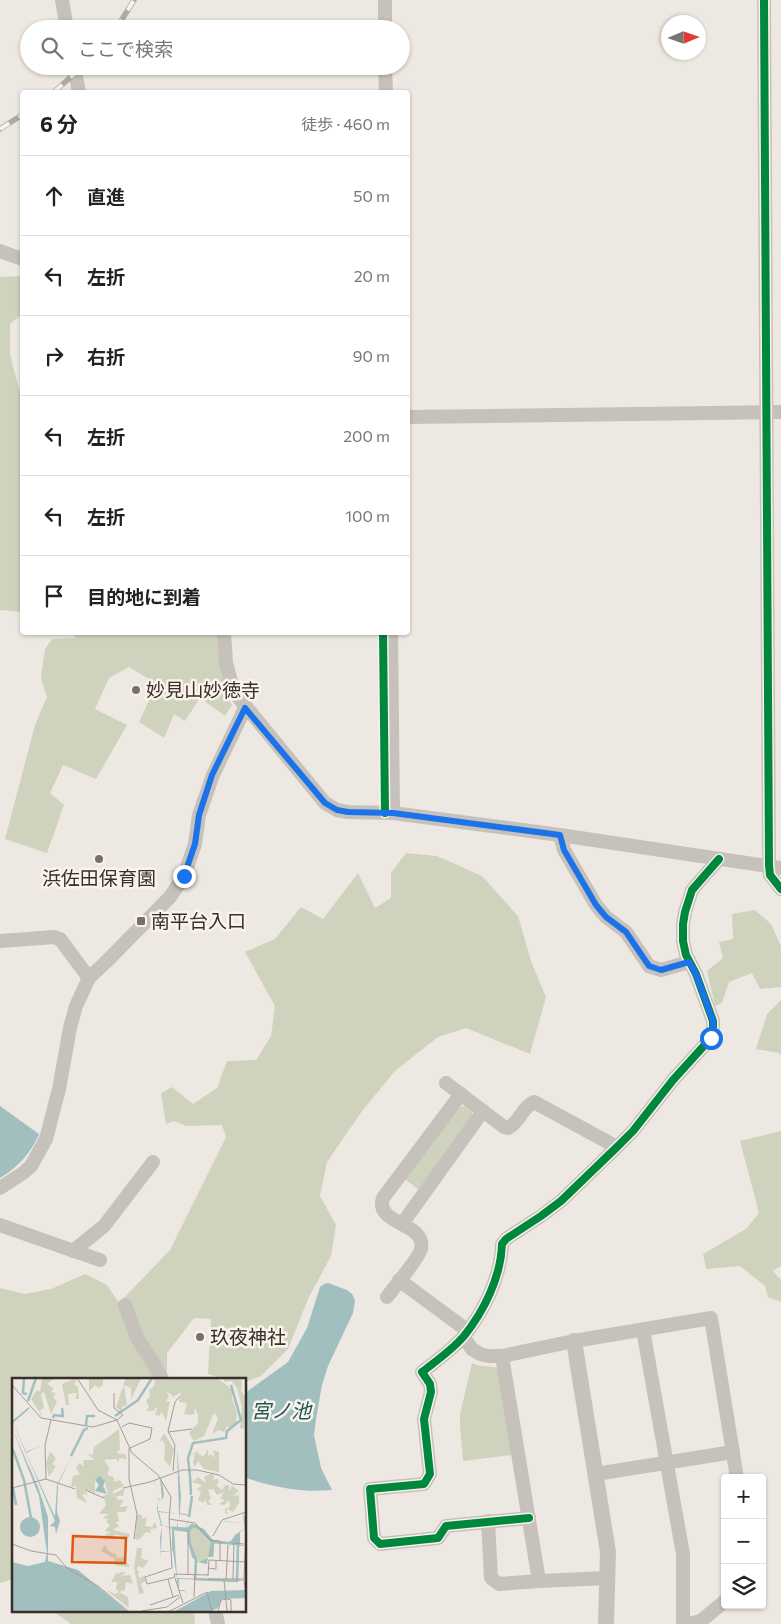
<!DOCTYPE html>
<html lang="ja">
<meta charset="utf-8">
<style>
:root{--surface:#fff;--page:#f2f2f2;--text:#222;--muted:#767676;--line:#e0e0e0}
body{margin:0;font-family:Commissioner,"Noto Sans JP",sans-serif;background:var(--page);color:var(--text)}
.controls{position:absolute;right:15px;bottom:15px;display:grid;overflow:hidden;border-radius:5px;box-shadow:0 1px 4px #0004}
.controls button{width:45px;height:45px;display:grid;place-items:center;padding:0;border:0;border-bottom:1px solid var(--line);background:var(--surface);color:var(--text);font:25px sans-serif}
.compass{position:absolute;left:661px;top:15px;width:45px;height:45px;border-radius:50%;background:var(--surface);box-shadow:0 1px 4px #0004;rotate:88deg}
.stop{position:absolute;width:15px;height:15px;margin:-11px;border:4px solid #1a73e8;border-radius:50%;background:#fff}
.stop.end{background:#1a73e8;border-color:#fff;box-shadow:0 1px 5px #0008}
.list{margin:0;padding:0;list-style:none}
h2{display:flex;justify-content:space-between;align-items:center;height:65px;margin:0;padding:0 20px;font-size:21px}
h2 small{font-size:16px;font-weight:400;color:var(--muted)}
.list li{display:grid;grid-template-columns:32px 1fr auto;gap:15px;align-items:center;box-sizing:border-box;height:80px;padding:0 20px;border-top:1px solid var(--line)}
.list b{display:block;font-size:19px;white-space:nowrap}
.list em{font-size:16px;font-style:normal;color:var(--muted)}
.icon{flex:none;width:28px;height:28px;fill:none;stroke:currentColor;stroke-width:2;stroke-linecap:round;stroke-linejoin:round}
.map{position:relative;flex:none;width:781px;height:1624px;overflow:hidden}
.search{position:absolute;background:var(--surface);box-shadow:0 1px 4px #0004;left:20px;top:20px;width:390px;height:55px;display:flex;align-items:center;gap:12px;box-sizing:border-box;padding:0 18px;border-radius:28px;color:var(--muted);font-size:19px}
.panel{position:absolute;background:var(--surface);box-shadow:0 1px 4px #0004;left:20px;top:90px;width:390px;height:545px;border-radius:5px}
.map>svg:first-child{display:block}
.green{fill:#cfd3bd}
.water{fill:#a0bfbe}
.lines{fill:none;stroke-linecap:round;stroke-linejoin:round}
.minor{stroke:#c7c1bb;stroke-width:14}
.tertiary{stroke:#c7c1bb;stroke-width:16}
.rail-casing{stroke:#afaaa6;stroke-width:5.5}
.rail{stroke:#faf3eb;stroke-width:4;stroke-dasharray:11;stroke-linecap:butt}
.cycleway-casing{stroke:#faf3eb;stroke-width:11}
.cycleway{stroke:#00873e;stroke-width:8}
.route{stroke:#1a73e8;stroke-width:6}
.poi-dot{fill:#786f6a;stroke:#faf3eb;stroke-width:2}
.labels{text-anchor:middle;stroke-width:5;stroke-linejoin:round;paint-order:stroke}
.poi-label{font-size:19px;fill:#382e2a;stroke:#faf3eb;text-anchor:start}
.water-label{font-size:20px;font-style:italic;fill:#205559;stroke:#faf3eb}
.inset-river{fill:none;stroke:#a0bfbe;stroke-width:2.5}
.inset-road{fill:none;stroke:#a59e98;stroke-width:1}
.view{fill:#df570e;fill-opacity:0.15;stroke:#df570e;stroke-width:2.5}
.inset-edge{fill:none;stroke:#382e2a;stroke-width:2.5}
</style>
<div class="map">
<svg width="781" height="1624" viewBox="0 0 781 1624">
<rect width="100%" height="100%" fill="#eee8e2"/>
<g class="green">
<polygon points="22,276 22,314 10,324 10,355 22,400 22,612 0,610 0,277"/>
<polygon points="73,632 219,633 225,693 232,705 225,716 200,698 185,721 174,714 164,738 139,722 157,684 129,667 109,678 95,709 127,725 96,779 63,765 50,793 64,805 47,853 5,839 35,725 47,697 41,678 45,649 52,639 75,638"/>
<polygon points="406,853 437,856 482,876 518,916 531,961 546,997 530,1054 466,1028 438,1037 396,1070 362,1111 327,1162 320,1196 336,1225 331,1256 308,1299 288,1349 261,1376 245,1382 245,1379 223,1379 208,1374 211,1319 194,1318 167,1353 167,1379 14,1379 14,1579 0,1583 0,1288 25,1294 51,1289 85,1274 107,1285 119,1303 170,1250 226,1137 222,1125 186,1126 174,1121 166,1124 161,1093 172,1087 193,1104 217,1088 227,1061 256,1060 271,1036 275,1006 245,952 275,939 301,907 323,919 358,873 375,908 391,898 391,873"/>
<polygon points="755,910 771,924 781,946 781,987 760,989 752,973 729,982 722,1003 715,1006 707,971 723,958 719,942 733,939 732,914"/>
<polygon points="781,1000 781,1055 779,1053 756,1049 767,1014"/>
<polygon points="465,1106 472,1112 472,1116 420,1191 405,1179 458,1107"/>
<polygon points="781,1131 781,1266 773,1271 781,1280 781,1302 768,1297 765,1286 740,1266 706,1269 703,1254 746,1229 759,1213 740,1141"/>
<path d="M472,1363C482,1368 489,1365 498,1368L513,1455L463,1461L460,1426V1414Z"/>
<polygon points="51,1610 194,1610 195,1624 71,1624"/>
</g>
<g class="water">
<path d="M0,1106L39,1134C31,1153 18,1167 0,1178Z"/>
<path d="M328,1283L347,1290L352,1294L355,1300L353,1313L328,1366L322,1385L316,1419L314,1435L321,1468L332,1490C302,1493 275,1487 246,1478L245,1476V1393L288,1362L307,1328L320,1287L324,1284Z"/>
</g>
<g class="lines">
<g class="minor">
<polyline points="62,0 67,29"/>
<polyline points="385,0 385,29"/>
<polyline points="764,0 769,865 770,875 781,889"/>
<polyline points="74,66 79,92"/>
<polyline points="385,66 386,92"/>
<polyline points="0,251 22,259"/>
<polyline points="408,417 781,412"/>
<polyline points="224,632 226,663 234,692 325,803 337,810 348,812 393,813 560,835 781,868"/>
<polyline points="391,632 393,813"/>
<polyline points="560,835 564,850 596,905 606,917 626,932 649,966 661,970 689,962"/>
<polyline points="0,941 54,937 60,939 89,978"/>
<path d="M446,1083L504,1127L508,1128C520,1122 522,1107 534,1102L617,1147"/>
<polyline points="0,1188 23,1173 31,1166 46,1139 59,1089 70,1028 76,1006 89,978 106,962 170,897 184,876 195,844 199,815 213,775 245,708"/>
<polyline points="402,1224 483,1111"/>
<polyline points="0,1225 100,1260"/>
<polyline points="73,1251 104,1226 153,1162"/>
<polyline points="399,1280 468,1331"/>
<path d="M387,1297C394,1288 420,1256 421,1249C427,1222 374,1225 383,1198L461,1094"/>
<polyline points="125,1305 137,1338 152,1361 162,1379"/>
<polyline points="643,1330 683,1554 683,1624"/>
<polyline points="463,1337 472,1349 480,1354 488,1356 502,1356 574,1341 711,1318 737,1478"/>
<polyline points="502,1356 539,1581"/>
<polyline points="596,1474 733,1452"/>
<path d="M529,1518L446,1526L438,1538L380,1544L374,1538L370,1489L424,1484L430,1474L424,1419L431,1392L430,1384L422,1372C436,1361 452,1350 464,1336C484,1311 501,1277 502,1244L506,1239L541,1216L561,1201L617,1147L633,1131L673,1080L711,1038L713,1031V1021L696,974L686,955L683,941V924L685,912L692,890L719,859"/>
<polyline points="488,1521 491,1578 499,1584 539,1581 608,1578"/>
<polyline points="215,1610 218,1624"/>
<polyline points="688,1624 701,1621 725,1601"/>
</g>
<polyline class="tertiary" points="574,1341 608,1552 606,1624"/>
<defs>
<g id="rail">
<polyline points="116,29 134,0"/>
<polyline points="54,92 83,66"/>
<polyline points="0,129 22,115"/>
</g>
</defs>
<use href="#rail" class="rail-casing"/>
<use href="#rail" class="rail"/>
<defs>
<g id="cycleway">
<polyline points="764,0 769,865 770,875 781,889"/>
<polyline points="383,632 385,813"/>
<path d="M529,1518L446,1526L438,1538L380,1544L374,1538L370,1489L424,1484L430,1474L424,1419L431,1392L430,1384L422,1372C436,1361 452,1350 464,1336C484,1311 501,1277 502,1244L506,1239L541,1216L561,1201L617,1147L633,1131L673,1080L711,1038L713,1031V1021L696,974L686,955L683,941V924L685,912L692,890L719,859"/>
</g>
</defs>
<use href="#cycleway" class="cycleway-casing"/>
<use href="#cycleway" class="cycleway"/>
</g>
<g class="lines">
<polyline class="route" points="184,876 195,844 199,815 212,775 245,708 325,803 337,810 348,812 393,813 560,835 564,850 596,905 606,917 626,932 649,966 661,970 689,962 696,974 713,1021 713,1031 711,1038"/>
</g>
<g class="poi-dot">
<circle cx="136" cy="690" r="5"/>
<circle cx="99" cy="859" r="5"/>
<rect x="136" y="916" width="10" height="10" rx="2.5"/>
<circle cx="200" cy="1337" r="5"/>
</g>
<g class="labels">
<g class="poi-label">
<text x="146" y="697">妙見山妙徳寺</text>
<text x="99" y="885" text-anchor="middle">浜佐田保育園</text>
<text x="151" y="928">南平台入口</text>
<text x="210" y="1344">玖夜神社</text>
</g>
<g class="water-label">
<text x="281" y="1418">宮ノ池</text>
</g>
</g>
<g transform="translate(12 1378)">
<rect width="234" height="234" fill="#eee8e2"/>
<path d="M30,0L42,1L35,6L42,10L39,14L44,15L41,19L45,24L39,36L32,14L29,16L32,30L28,32L30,38L19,21L25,12L28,14ZM77,0H91V7L87,10L83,7L77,14ZM114,0H129L119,22V10L112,7L115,27L110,29V35L104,29ZM143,0H205L221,12L220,20L225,35L224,46L219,50L215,48L212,54L207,52L200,56L206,40L202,35L192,58L182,63L177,55L186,45V37L183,30L182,37L172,36L175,25L167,24L169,14L161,19L159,16L154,14L157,18L154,23L158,24L154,43L150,34L147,38L143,37L146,28L141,33H134L137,29L134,22L138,19L137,12L142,8ZM211,0H228L230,4L229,13L234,20L232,51L228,50L230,29L225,10L219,3L212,4ZM61,1L65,2L62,6L66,9L67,21H63L65,15L56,16L57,27H54L50,6ZM107,51L108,71L104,75L113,76L115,81L107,80V84L104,81L92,82L98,91L95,94L97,98L102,99V104L108,102L112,108L101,113V116L113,110L111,118H104L106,122H112L107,129L116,128L113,134H105L107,144H103L107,148L101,152L118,156L116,161L106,157H102V162L98,159L93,162V157L99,154L93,153L98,147L94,144L96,141L91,140L97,136H87L94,127L91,118L96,116L93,104L89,99L83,102V116L71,111L76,117L70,116L75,125L65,120L64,108L59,109L61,98L68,96L64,90L67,85L72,88L71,82H83L75,76L81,77L82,69ZM152,55L162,71L158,89L152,81L153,66L150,62L147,64ZM196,71V78L199,76L203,80L201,72L207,74V94L192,91L186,83L183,89L181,84L183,76L177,79L186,73L187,77L192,78ZM38,73L44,81L40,86L44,88L37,99L34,86ZM198,96L202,97L201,103L205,100L207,105L204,107L210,112L213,107H217V113L220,108L227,113L221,118L227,117V125L221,134L216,131L214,133L217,136L213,135V131L218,129L217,122L212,127L207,126L213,122L208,121L212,114L205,117L201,111L196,112L199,121L196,123L200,127H195L193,120L192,125L186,122L189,114L185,111L190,107L180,104L186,99L194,105L192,99ZM125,136L130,137V141L135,139L133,148L140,149L143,144L145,150L138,151L139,155L134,154L127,162L123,161ZM183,148L200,167L199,177L189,184L181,178L177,164V154ZM93,167L97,173L105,177L104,180L114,179L112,185L117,186V189L102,187L103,181L89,173ZM125,170H130L129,180L137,183L131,190L126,188L125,193H128L126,196L128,200L133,197V203L129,206L132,215L127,216L122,189ZM105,194L106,196L109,194L114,195L108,198L118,197L120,202L121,211L120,206L114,204L113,212L107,214L116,219L117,230L94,212L103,216L107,214L104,211L105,204H99Z" fill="#cfd3bd"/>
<path d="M17,29V31L1,45L14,74L32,66L14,75L43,139L45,107L60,77L46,107L45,134L48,143L44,156L43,149L38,148L43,143L0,43ZM0,50L26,109L36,139V183L66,192L115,233H0V184L16,188L33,184L35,175L27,118ZM165,69L169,118L168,135L178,137L174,151L184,146L198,162L216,164L219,163L223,157L233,150L232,145L214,144L210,143L232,145L231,134L234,143V150L228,154V167L234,168H227L225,201L232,203L167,201V212H173L176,221L173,213H167L166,209L161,173L149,174V181L148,160L150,148L147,147H149L147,139H145H147L145,131L140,130L145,131L147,118L143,104L137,105L143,104L142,101L147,118V121H150L148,100L150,104L152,116L151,121L146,122V133L167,136ZM147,134L167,136V141L168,136L178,138L173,151L166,150V142L165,150H160L150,147ZM150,147L160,151V173H149ZM183,148L199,165L196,179H201L202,165L226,166L225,202L165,200L162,151L177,153L176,163L180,179L184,183V196L185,184L195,186L196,180L187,184L181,178L177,154ZM88,98L93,103L91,108L95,116L83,113L87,107L83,102ZM8 149a10 10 0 1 1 20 0a10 10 0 1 1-20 0ZM234,212V220L209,221L206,230L199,233H163L199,213Z" fill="#a0bfbe" fill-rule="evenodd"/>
<path class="inset-river" d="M12,0L11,15L15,16M16,23L24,0M103,38L126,22L140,0M41,40L42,37L51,38L50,30M74,47L75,38H83M0,69L12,102L19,140M59,78L72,52L76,50M178,98L176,80L181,65L214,60L215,53L229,42L219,7M178,98L179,117M1,110L4,127M177,139L180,118M180,147L191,152L200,163V179L201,164L226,166L225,203L183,201L184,182L177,164V153L163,151L162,150L176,151Z"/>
<path class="inset-road" d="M65,0L86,32L105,42L120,75L146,97L159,119L157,141L183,145L198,162L208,163V183M0,7L29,40L81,49L105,42M102,15V30L111,37L105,42M110,49L117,45L140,50L138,61L118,70M156,54L180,51M117,70V101L125,136L122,161M161,93L163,67L156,53L163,24L168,18M34,101L33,67L39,42M0,110L34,101L63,111M111,110L138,104L170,92H185L207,97L221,106L234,107M73,112L92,120M176,152V196M201,158L210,142L234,134M0,166L19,173L44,177L55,190L86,208L116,233M196,190L204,191V182M196,198L197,182L234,184M163,200L171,225M156,201L135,206L133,199L160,190L157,141M196,201H232L234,155M221,201L222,165L232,166M232,201L234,220M212,202L215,233M214,202L216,167M195,214L200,233M161,219L156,201L163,199L162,196L196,197M182,219L183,197M138,227L167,217M130,233L155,229L168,219M158,233L195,214M206,233L209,222L215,221L219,222V233"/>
<path class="view" d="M61,158L114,160L113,185L60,184Z"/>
<rect width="234" height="234" class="inset-edge"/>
</g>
</svg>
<div class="controls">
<button>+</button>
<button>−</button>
<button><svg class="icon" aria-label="layers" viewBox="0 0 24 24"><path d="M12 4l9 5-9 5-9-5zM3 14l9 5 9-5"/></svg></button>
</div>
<svg class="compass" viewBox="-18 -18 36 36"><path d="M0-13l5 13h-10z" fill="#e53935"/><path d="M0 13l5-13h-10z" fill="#767676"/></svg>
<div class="stop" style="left:711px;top:1038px"></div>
<div class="stop end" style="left:184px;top:876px"></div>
<div class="search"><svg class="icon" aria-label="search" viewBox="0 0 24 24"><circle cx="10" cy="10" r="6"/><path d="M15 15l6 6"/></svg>ここで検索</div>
<section class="panel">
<h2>6 分<small>徒歩 · 460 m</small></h2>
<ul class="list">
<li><svg class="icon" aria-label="ahead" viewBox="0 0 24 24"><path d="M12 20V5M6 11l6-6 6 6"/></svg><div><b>直進</b></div><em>50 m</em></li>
<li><svg class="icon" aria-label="left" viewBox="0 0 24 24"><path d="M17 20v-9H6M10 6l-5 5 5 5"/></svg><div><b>左折</b></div><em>20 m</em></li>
<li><svg class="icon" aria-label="right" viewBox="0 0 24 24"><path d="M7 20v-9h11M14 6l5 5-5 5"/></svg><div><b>右折</b></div><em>90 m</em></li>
<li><svg class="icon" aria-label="left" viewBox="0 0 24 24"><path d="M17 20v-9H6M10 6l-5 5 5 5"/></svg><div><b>左折</b></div><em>200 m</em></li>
<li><svg class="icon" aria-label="left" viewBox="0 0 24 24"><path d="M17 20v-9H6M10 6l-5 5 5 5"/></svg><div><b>左折</b></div><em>100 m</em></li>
<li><svg class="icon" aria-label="arrive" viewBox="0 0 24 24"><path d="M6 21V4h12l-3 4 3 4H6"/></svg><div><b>目的地に到着</b></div></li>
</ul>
</section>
</div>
